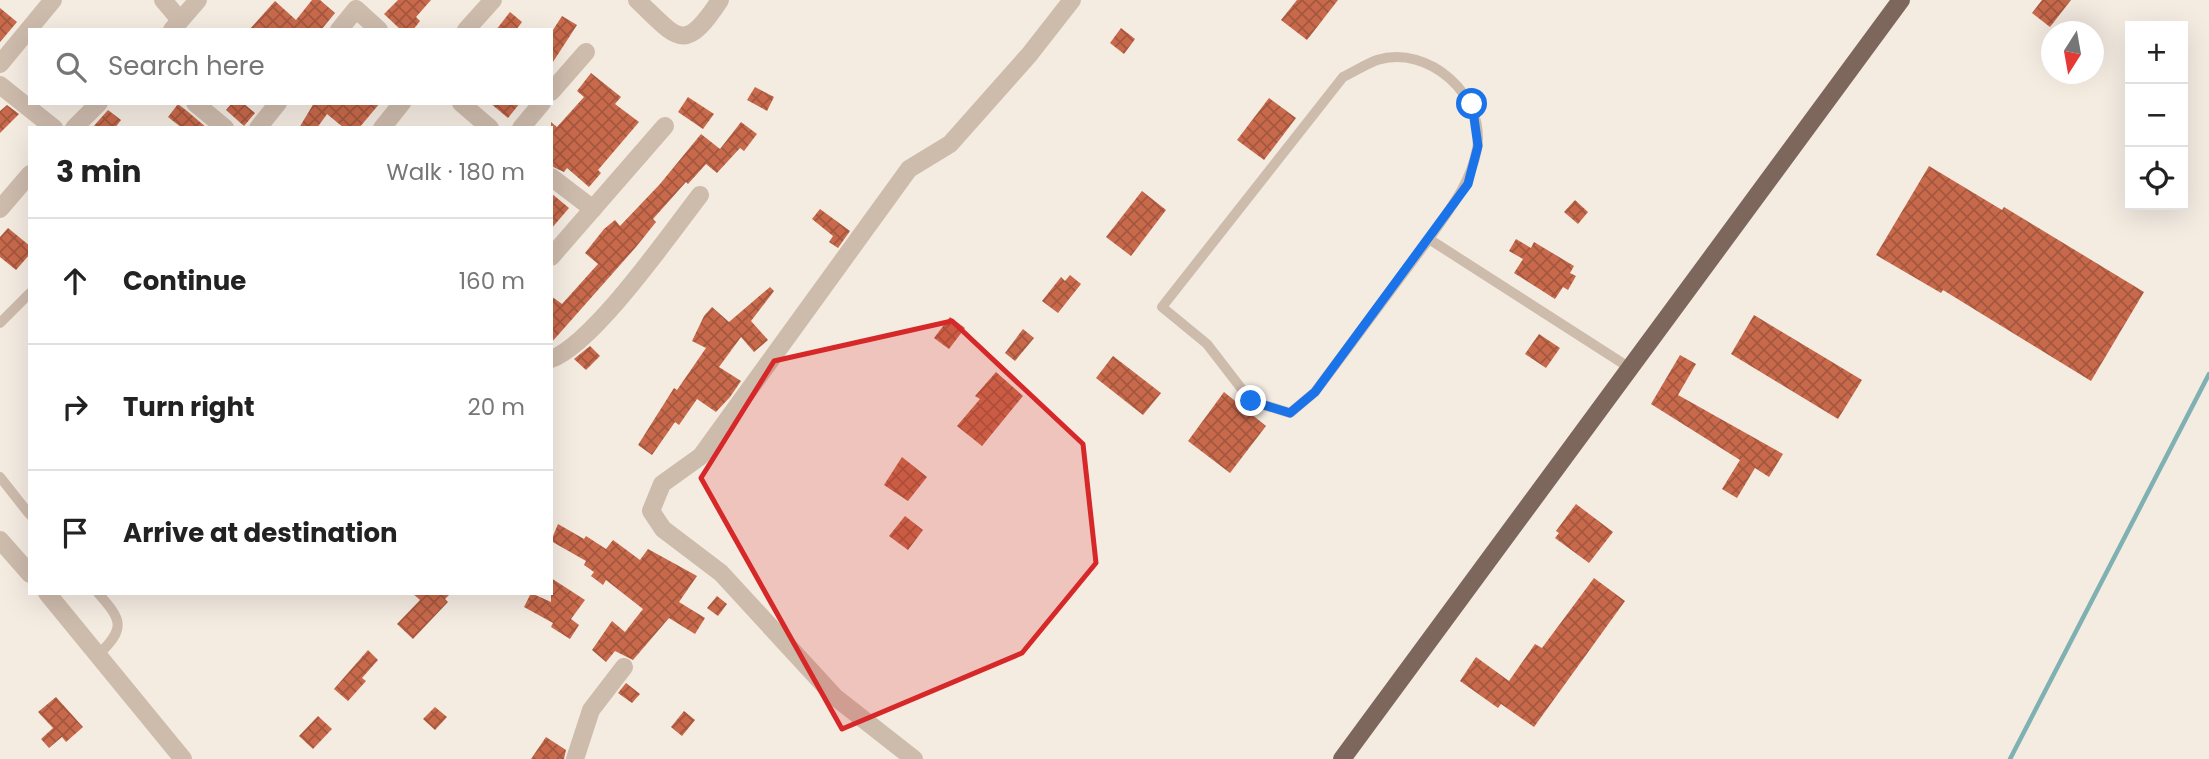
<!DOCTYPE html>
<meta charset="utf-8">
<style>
:root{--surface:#fff;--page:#f6f6f6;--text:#222;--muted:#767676;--line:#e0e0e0}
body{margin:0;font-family:Poppins,sans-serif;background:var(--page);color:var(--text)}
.controls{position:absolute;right:21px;top:21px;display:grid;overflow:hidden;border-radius:0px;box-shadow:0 7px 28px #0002}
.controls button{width:63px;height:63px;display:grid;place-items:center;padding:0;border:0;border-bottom:2px solid var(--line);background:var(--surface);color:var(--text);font:35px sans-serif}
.compass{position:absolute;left:2041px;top:21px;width:63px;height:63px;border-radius:50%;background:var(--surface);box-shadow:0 7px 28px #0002;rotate:191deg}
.stop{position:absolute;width:21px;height:21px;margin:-16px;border:5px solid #1a73e8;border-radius:50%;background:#fff}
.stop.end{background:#1a73e8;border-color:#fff;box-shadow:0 2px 7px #0008}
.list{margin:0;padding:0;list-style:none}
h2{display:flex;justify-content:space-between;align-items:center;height:91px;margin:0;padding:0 28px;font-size:30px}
h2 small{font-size:23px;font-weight:400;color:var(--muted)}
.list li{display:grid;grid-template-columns:46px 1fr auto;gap:21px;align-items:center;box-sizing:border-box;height:126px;padding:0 28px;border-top:2px solid var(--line)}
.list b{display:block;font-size:26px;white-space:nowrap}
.list em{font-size:23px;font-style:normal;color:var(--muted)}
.icon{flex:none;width:38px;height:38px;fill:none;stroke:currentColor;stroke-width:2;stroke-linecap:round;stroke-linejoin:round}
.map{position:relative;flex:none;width:2209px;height:759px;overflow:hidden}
.search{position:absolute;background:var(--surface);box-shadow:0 7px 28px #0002;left:28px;top:28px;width:525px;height:77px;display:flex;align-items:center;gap:18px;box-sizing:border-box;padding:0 24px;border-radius:0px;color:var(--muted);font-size:26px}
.panel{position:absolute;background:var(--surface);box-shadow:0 7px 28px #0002;left:28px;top:126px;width:525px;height:469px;border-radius:0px}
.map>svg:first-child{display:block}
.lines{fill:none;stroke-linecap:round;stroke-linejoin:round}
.stream{stroke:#7fb0b2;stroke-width:4.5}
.building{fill:url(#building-cross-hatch)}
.lane{stroke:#cdbbac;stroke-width:10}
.street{stroke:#cdbbac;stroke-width:18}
.primary{stroke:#7d675c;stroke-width:18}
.route{stroke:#1a73e8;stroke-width:9}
.marked{fill:#d62828;fill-opacity:0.2;stroke:#d62828;stroke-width:5;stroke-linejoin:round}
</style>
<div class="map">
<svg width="2209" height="759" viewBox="0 0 2209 759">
<defs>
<pattern id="building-cross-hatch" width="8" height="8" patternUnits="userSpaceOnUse" patternTransform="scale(1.75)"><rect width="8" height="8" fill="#c8694b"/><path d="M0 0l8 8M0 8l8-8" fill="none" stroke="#a4573f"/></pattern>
</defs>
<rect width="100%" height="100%" fill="#f4ebe1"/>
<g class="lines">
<polyline class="stream" points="2010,759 2209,374"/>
</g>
<g class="building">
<polygon points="312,0 320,0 335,13 321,30 249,30 275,1 296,20"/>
<polygon points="398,0 431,0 416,17 420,21 413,30 401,30 384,14"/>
<polygon points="1297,0 1338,0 1307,40 1281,20"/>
<polygon points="2042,0 2071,0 2050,27 2032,13"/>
<polygon points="0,8 17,22 0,42"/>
<polygon points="510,12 522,22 516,30 496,30"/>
<polygon points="562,16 577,25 551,65 551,33"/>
<polygon points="1121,28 1135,39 1124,54 1110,43"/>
<polygon points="591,73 621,97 615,104 639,122 598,170 601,173 589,187 567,168 564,172 551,166 551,122 557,127 584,97 577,91"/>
<polygon points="755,87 774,97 767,111 747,100"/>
<polygon points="688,97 714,114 703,129 678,112"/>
<polygon points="1269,98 1296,118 1264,160 1237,140"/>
<polygon points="232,103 243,103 255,113 244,126 226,110"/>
<polygon points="314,103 380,103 359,128 344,128 327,114 317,128 299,128"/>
<polygon points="490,103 520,103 508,118"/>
<polygon points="178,104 187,111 207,128 182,128 168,117"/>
<polygon points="7,105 19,114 0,133 0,111"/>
<polygon points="108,110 121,120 115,128 92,128"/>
<polygon points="741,122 757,134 744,151 740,148 717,173 706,164 688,184 686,182 653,219 656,222 636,247 551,343 551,296 562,304 598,264 585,253 604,229 615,220 620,226 660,184 701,134 720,149"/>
<polygon points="1929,166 2002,210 2004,207 2144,292 2091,381 1943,290 1941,293 1876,255"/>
<polygon points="1142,191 1166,210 1131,256 1106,237"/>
<polygon points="551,193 569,208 551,229"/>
<polygon points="1575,200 1588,212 1578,224 1564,212"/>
<polygon points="820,209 850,231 838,248 829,242 833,236 812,219"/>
<polygon points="8,228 30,246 30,254 16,270 0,257 0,237"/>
<polygon points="1516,239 1531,248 1534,242 1574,266 1570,273 1576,276 1568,290 1563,287 1555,299 1514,273 1523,259 1509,251"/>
<polygon points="1070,275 1081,284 1058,313 1042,301 1061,277 1065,281"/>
<polygon points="770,287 774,291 751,321 768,340 754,352 741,337 719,367 741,381 730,397 716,412 697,399 679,425 675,422 652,455 638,445 674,388 677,390 706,348 692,341 704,316 712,307 729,322"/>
<polygon points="1754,315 1862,380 1838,419 1731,354"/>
<polygon points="950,317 965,328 949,349 934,338"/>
<polygon points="1023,329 1034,338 1015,361 1005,353"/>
<polygon points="1539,334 1560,348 1546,368 1525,354"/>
<polygon points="590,346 600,356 586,370 574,359"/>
<polygon points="1680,355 1696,364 1678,395 1783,454 1769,477 1755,468 1737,498 1722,489 1740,460 1651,404"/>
<polygon points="1113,356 1161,393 1143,415 1096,378"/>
<polygon points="996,372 1023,396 982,446 957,426 980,399 975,396"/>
<polygon points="1224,392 1266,426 1230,473 1188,441"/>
<polygon points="902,457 927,477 908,501 884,485"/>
<polygon points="1576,504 1613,532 1589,563 1555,538 1559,533 1556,531"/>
<polygon points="905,516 923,530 908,550 889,536"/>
<polygon points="558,524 584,539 586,536 606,549 613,540 640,560 648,549 697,576 679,602 705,618 695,634 669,618 633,660 615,651 606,662 592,650 612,621 625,632 643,609 606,580 603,585 591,576 594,572 584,565 586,561 551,541"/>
<polygon points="551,578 585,600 571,619 579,625 570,639 551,627 553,623 524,607 531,593 551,602"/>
<polygon points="1594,578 1625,601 1534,727 1501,704 1498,708 1460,681 1476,657 1509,681 1535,644 1542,648"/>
<polygon points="412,593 451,593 445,599 448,602 413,639 397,624 420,600"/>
<polygon points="717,596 727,604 718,616 707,608"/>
<polygon points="368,650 378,660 362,678 366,681 348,701 334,689"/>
<polygon points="626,683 640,694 632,703 618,693"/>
<polygon points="56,697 83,727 66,742 62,737 49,748 41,739 53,728 38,712"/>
<polygon points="435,707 447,717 435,730 423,719"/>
<polygon points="684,711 695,720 682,736 671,727"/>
<polygon points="318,716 332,729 313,749 299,736"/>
<polygon points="546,737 566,750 564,759 531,759"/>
</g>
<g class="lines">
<g class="lane">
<path d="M1429,239C1449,210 1470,185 1477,149C1486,96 1429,44 1377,60C1366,64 1354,72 1343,77L1162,307L1207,344L1251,401L1290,413L1315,392L1429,239L1630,368"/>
<polyline points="0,323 30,293"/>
<polyline points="0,477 30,515"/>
<path d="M98,593C122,620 126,628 99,654"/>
</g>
<g class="street">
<polyline points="163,0 180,20"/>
<path d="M637,0C678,39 684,55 720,0"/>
<polyline points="172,30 198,0"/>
<polyline points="339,30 356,9 379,30"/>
<polyline points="466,30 493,0"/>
<polyline points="0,64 53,0"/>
<polyline points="0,85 54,128"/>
<polyline points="551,92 586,52"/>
<polyline points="195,103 225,128"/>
<polyline points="461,103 490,128"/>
<polyline points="74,128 99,103"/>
<polyline points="258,128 278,103"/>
<polyline points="382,128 402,103"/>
<polyline points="521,128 542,103"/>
<polyline points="551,177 593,209"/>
<polyline points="0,209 30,174"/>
<polyline points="551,257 665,126"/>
<path d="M551,359C593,344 670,234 700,195"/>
<polyline points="0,540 30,574"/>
<polyline points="47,593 183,759"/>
<polyline points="575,759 591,710 624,667"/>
<polyline points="914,759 835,697 721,573 663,529 651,511 662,484 701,456 909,169 950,144 1029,55 1072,0"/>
</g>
<polyline class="primary" points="1342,759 1901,0"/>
</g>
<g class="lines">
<polyline class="route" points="1251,401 1290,413 1315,392 1468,184 1478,146 1472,104"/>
</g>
<path class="marked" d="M952,321L1083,444L1096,563L1022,653L842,729L701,478L774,361Z"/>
</svg>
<div class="controls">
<button>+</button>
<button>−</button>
<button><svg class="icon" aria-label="locate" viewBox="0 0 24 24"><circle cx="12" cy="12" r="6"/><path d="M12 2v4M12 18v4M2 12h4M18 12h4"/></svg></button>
</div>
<svg class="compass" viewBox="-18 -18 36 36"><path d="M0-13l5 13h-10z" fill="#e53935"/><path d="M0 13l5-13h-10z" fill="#767676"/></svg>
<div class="stop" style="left:1472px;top:104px"></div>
<div class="stop end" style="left:1251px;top:401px"></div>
<div class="search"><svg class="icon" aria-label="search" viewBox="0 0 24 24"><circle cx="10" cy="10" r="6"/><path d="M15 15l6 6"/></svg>Search here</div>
<section class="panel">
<h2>3 min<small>Walk · 180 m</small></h2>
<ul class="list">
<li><svg class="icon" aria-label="ahead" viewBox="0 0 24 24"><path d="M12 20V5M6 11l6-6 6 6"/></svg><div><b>Continue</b></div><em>160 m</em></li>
<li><svg class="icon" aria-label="right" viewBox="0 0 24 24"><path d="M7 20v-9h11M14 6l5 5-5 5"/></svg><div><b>Turn right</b></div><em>20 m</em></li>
<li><svg class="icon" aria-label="arrive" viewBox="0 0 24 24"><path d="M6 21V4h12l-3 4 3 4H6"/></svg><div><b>Arrive at destination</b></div></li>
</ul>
</section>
</div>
